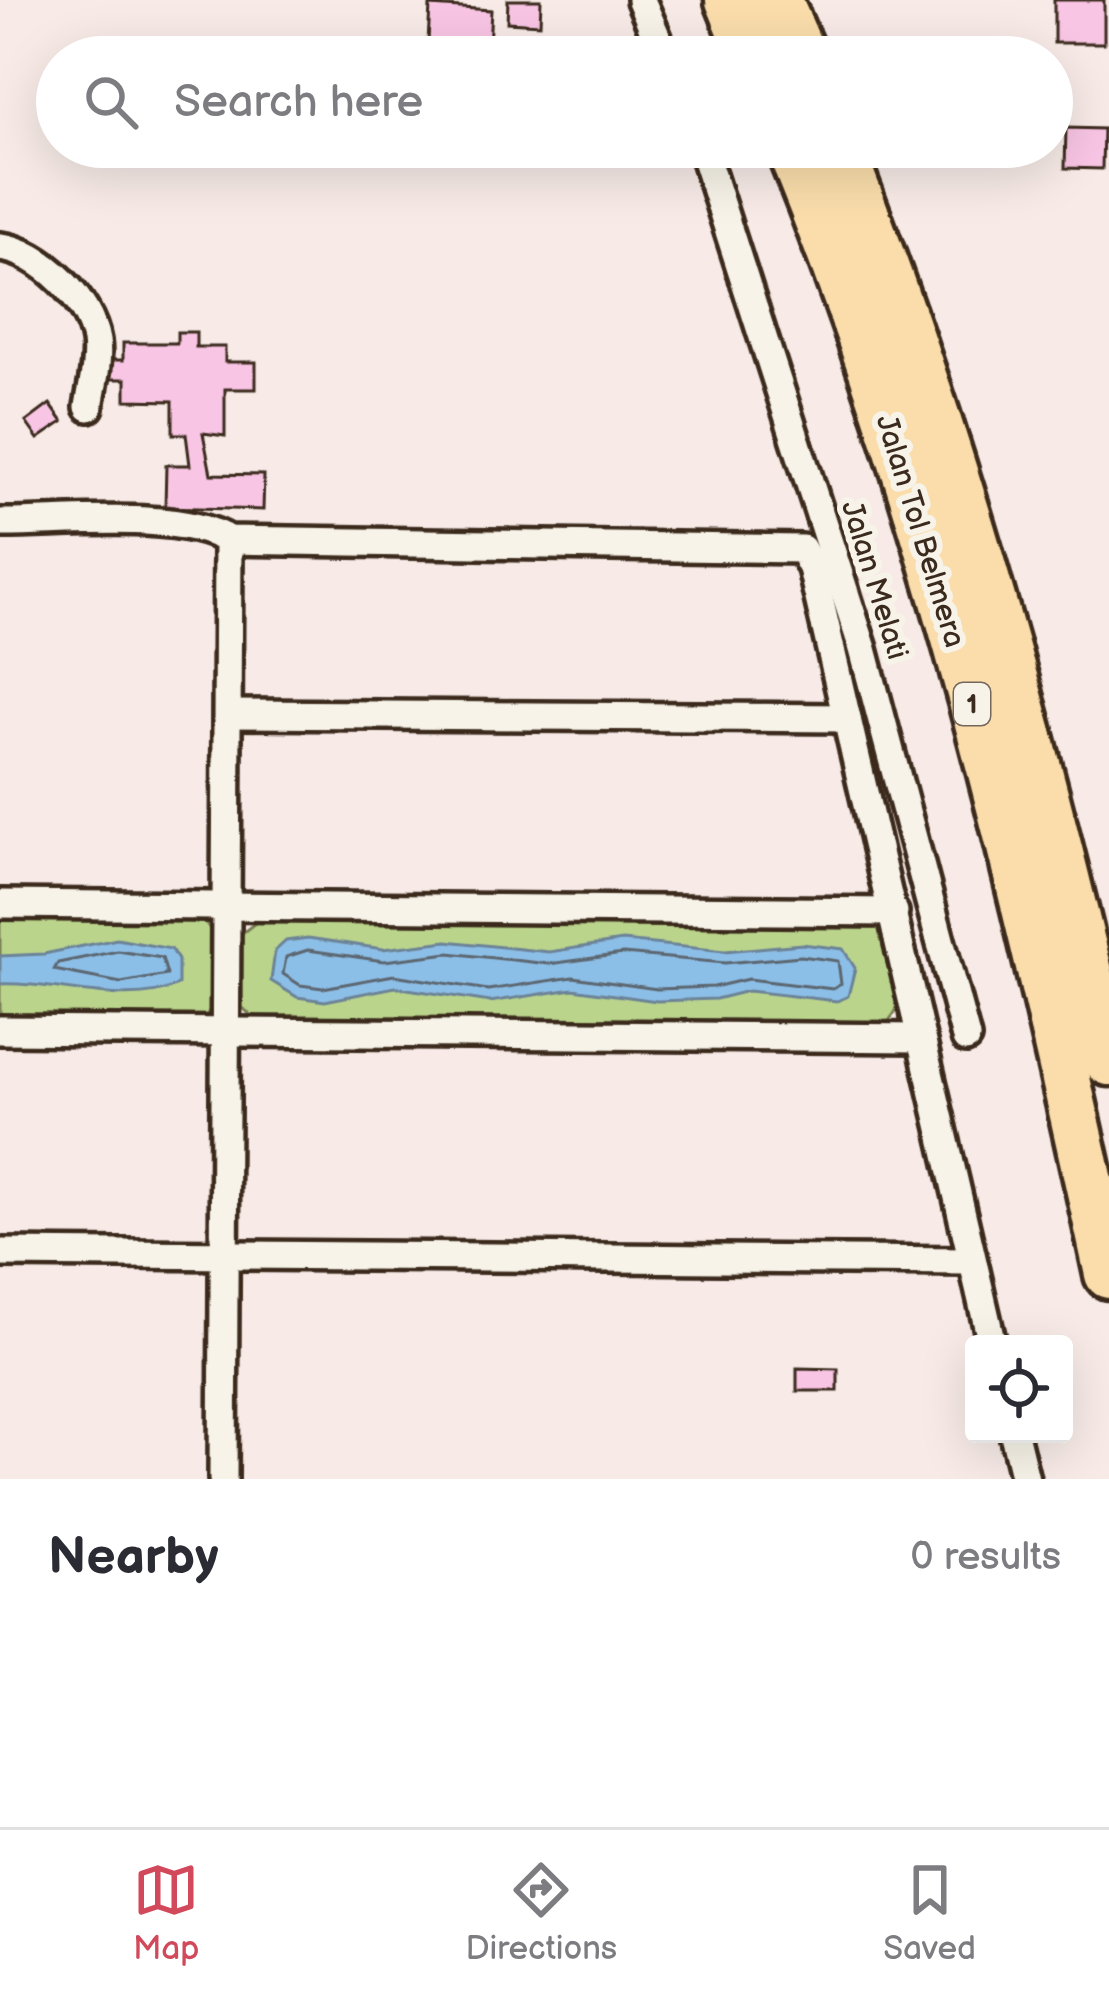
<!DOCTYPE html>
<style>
:root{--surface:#fff;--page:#f2f2f3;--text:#2b2b33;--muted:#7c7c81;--line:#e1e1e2;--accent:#d1495b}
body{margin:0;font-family:"Balsamiq Sans",sans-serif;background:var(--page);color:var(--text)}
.controls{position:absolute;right:36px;bottom:36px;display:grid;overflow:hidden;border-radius:12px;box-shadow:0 12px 48px #0002}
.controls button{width:108px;height:108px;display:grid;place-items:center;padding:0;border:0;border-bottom:3px solid var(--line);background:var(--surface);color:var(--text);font:60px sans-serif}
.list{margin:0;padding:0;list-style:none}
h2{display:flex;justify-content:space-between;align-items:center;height:156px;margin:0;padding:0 48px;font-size:51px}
h2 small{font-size:39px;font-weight:400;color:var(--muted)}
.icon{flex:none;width:66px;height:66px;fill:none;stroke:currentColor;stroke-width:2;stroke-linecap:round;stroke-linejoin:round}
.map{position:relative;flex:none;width:1109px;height:1479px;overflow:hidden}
.search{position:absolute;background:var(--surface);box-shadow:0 12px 48px #0002;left:36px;right:36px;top:36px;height:132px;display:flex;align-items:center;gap:30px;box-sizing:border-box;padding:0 42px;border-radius:66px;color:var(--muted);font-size:45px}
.sheet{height:348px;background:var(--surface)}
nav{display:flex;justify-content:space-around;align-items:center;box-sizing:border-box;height:168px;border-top:3px solid var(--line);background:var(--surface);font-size:33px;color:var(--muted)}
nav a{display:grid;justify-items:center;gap:6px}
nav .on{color:var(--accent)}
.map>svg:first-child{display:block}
.green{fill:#bad48b;stroke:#7a7f54;stroke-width:3}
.water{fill:#8cbfe8;stroke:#6c8397;stroke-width:3}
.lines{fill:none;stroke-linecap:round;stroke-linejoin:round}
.shore{stroke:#5b666f;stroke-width:3}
.building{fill:#f8c5e4;stroke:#3b2a1e;stroke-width:3}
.minor-casing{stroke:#3b2a1e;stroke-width:36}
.motorway-casing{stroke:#3b2a1e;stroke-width:57}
.minor{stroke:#f7f3e8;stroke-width:27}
.motorway{stroke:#faddab;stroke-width:48}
.labels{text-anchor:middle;stroke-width:12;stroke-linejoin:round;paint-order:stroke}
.shield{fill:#f7f3e8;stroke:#73665b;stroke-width:3}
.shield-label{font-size:27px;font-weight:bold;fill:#3b2a1e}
.street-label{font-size:30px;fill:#3b2a1e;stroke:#f7f3e8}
</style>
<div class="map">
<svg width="1109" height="1479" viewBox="0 0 1109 1479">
<rect width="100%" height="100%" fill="#f7eae7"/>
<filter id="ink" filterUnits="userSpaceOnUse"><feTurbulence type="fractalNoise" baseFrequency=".00833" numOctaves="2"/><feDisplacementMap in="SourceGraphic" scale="24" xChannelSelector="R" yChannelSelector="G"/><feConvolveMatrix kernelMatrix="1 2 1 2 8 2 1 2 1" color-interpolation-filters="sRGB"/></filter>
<g filter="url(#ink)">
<g class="green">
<path d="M0,918L203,920C222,938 219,993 207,1015L197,1019L0,1017Z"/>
<polygon points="260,919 872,924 884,931 901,1004 886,1025 257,1021 242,1007 241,934"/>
</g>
<g class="water">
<polygon points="308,938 383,949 447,941 549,952 622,941 725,951 802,944 843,949 855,968 848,996 837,1001 748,991 716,999 657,1001 573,989 490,1002 395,987 325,1001 297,997 271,981 275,951 286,941"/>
<path d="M117,939L171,949L178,960V985C129,1009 55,981 0,984V956L44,954Z"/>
</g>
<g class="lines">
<g class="shore">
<polygon points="308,950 384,961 449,953 549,964 623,954 725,963 801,956 838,961 841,984 833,989 748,979 714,987 657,989 573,977 488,990 394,975 323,988 300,985 283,974 286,957"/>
<polygon points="118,951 162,958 167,975 121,983 54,970 58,963"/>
</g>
</g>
<g class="building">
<polygon points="508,0 541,0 540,24 507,22"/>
<rect x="1054" y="0" width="50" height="43"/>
<polygon points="430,6 491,10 489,46 428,42"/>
<polygon points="1066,128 1103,129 1102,169 1065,168"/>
<polygon points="177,332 196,332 196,347 225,347 225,362 256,362 256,389 225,389 225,436 203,433 211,474 264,475 263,510 165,507 166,465 190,465 186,434 173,434 173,401 126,400 126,379 109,379 109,360 123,360 123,343 177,343"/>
<polygon points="50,404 63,422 38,439 26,422"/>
<polygon points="797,1368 838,1369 838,1391 797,1391"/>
</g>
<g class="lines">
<defs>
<g id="minor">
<polyline points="641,0 665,57"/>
<polyline points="702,147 863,649 966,1038"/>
<path d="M0,247C41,251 90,301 96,341C99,362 92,387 89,407"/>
<path d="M0,523C60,524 180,509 228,540L802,549L812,568L992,1344"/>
<polyline points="228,714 847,718"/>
<polyline points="0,904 894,912"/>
<polyline points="0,1030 920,1038"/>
<polyline points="0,1253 971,1261"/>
<polyline points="1014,1434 1025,1479"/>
<polyline points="223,1479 228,540"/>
</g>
<g id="motorway">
<polyline points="730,0 753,57"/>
<polyline points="777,0 802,57"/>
<path d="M790,147C937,509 1027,893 1109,1274"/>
<path d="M839,147C956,443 1037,751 1109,1061"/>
</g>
</defs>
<use href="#minor" class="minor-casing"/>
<use href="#motorway" class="motorway-casing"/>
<use href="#minor" class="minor"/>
<use href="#motorway" class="motorway"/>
</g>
</g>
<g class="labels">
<rect class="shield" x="954" y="683" width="36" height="42" rx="9"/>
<g class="shield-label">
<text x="972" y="713">1</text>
</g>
<g class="street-label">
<text transform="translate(921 531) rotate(73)" y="10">Jalan Tol Belmera</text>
<text transform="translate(875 580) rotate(73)" y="10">Jalan Melati</text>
</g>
</g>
</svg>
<div class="controls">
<button><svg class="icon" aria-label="locate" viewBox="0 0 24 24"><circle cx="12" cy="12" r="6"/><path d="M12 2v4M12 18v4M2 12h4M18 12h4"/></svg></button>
</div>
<div class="search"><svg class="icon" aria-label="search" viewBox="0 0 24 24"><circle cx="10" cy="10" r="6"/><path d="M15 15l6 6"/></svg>Search here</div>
</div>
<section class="sheet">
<h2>Nearby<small>0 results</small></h2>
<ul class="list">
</ul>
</section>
<nav>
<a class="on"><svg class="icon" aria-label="map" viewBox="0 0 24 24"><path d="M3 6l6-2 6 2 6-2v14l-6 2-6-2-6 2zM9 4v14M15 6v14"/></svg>Map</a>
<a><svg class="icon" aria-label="directions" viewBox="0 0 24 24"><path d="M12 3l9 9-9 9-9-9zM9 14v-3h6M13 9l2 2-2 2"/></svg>Directions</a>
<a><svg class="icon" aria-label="saved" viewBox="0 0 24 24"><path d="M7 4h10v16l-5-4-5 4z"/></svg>Saved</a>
</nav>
